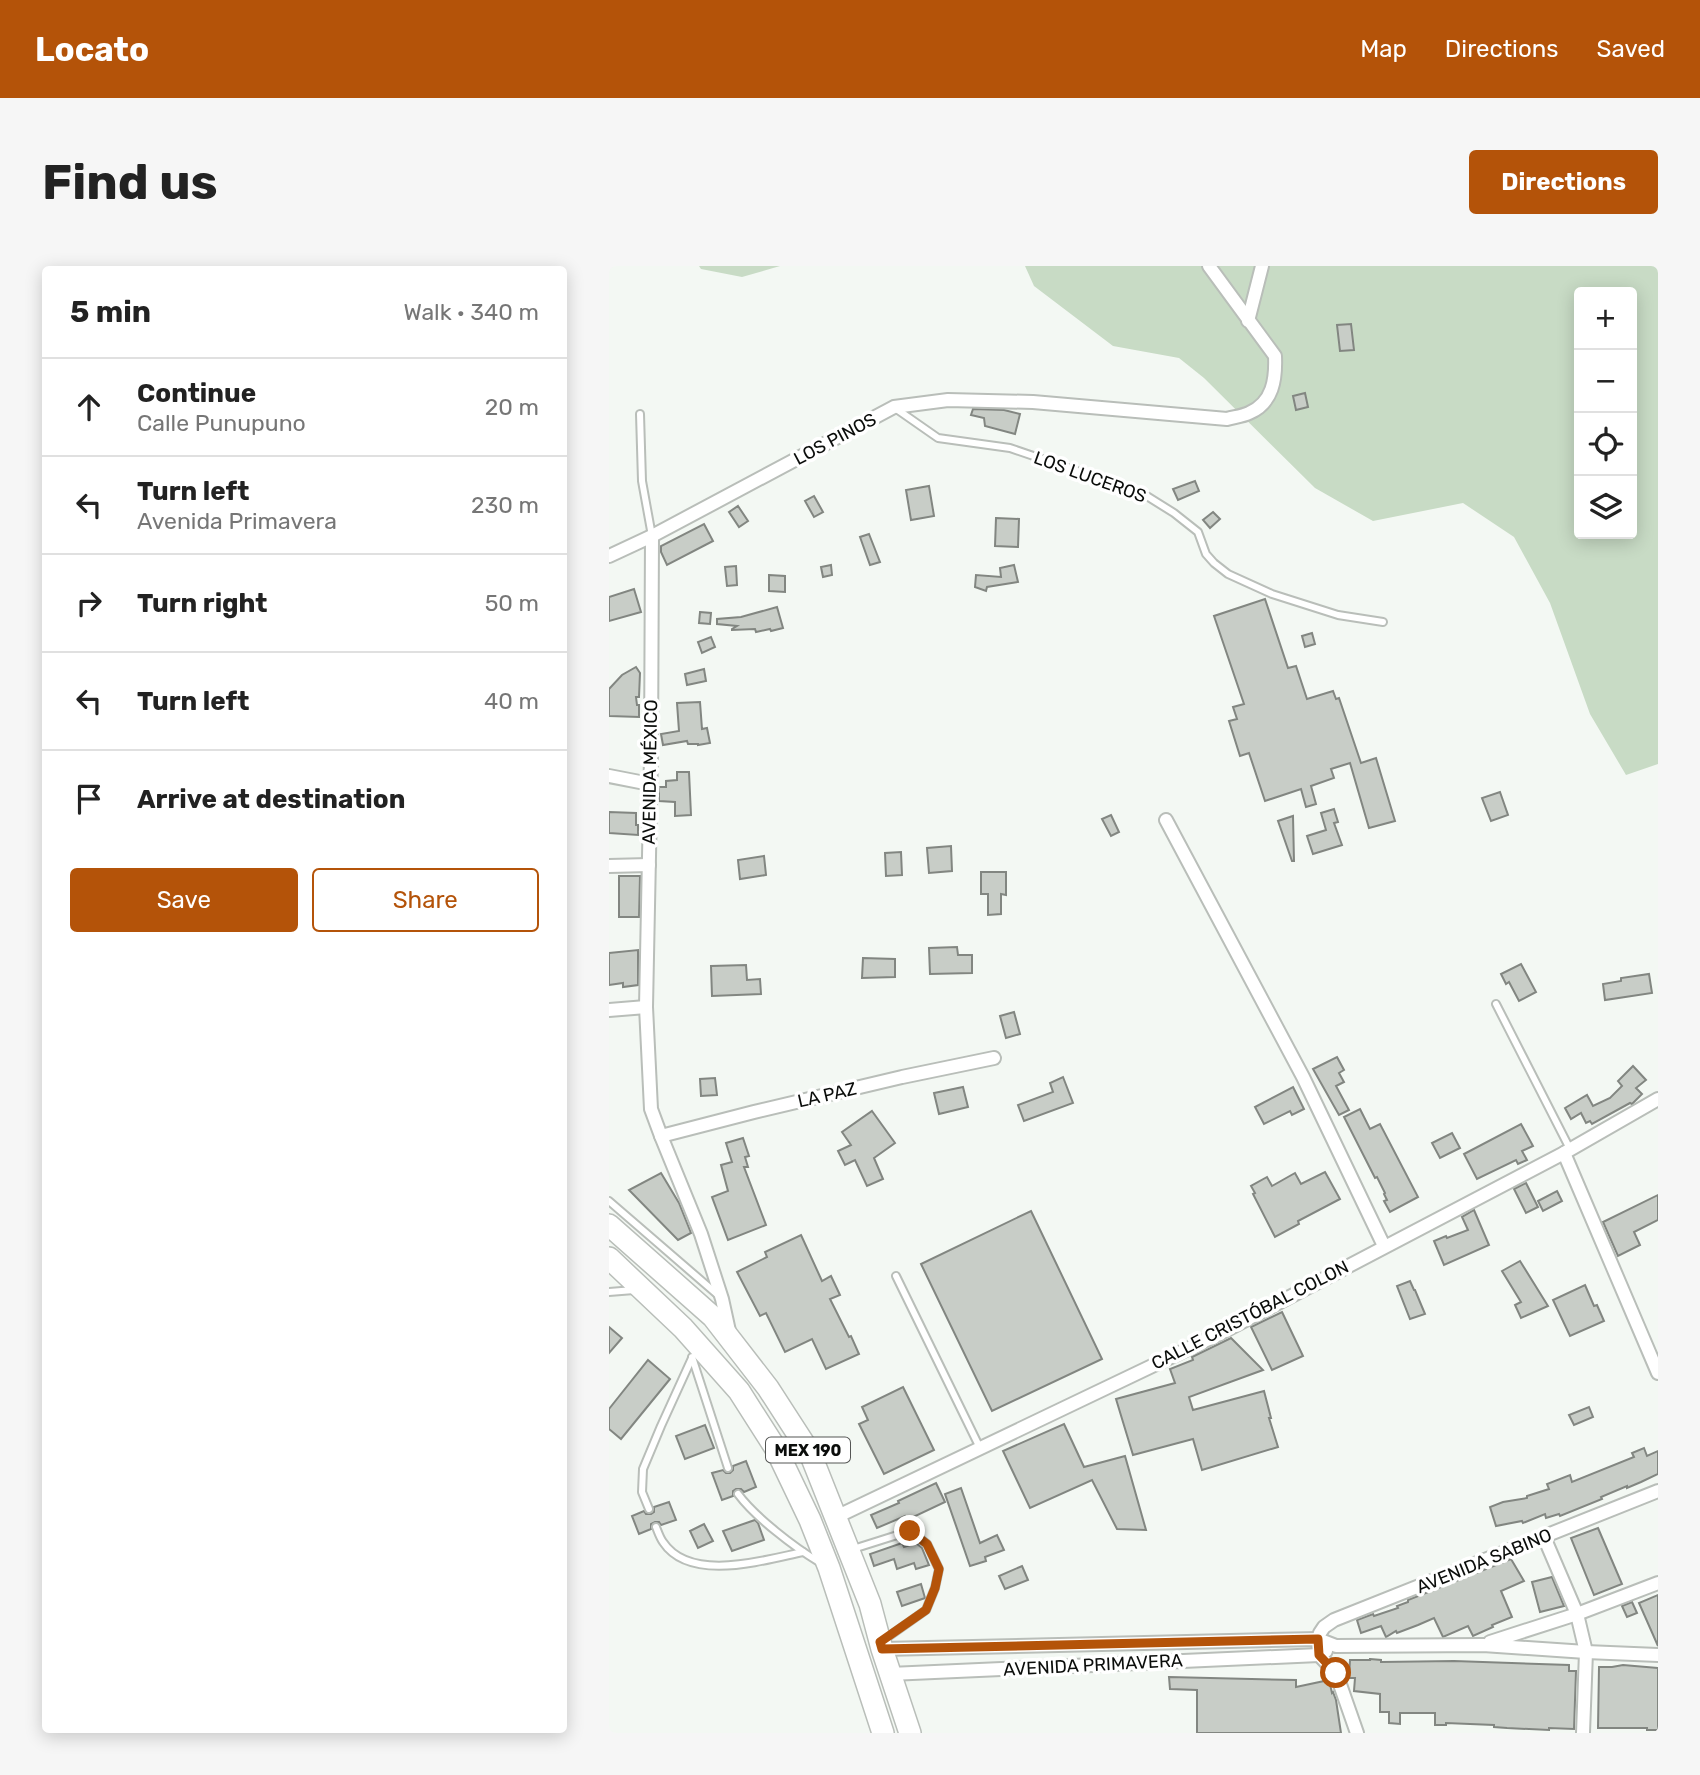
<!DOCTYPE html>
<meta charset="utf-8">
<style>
:root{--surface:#fff;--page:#f6f6f6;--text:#222;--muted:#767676;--line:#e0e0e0;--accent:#b45309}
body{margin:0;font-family:Rubik,sans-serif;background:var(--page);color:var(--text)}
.controls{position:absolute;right:21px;top:21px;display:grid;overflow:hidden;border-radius:7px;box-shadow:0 4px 18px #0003}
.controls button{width:63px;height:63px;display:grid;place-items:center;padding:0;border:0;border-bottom:2px solid var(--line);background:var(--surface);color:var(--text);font:35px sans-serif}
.stop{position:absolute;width:21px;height:21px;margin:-16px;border:5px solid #b45309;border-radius:50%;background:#fff}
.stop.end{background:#b45309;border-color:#fff;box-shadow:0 2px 7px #0008}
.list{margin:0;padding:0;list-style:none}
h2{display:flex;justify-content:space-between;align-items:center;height:91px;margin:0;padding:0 28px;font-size:30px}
h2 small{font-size:23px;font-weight:400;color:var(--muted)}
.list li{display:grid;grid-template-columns:46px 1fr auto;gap:21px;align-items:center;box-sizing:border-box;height:98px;padding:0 28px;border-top:2px solid var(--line)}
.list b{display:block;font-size:26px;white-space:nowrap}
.list p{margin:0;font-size:23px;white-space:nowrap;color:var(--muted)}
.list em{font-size:23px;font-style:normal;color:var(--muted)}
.actions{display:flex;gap:14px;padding:21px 28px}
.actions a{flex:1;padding:16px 0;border:2px solid var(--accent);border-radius:7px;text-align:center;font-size:24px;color:var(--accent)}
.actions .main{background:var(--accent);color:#fff}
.icon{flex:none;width:38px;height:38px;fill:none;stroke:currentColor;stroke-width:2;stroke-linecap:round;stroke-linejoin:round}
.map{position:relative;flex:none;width:1049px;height:1467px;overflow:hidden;border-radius:7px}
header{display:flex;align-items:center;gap:42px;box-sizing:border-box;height:98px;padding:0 35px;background:var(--accent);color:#fff}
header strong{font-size:33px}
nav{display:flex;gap:38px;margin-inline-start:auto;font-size:24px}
.intro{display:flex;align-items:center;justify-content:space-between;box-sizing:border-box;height:168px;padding:0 42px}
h1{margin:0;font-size:49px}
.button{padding:18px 32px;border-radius:7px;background:var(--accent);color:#fff;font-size:24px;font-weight:700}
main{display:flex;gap:42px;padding:0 42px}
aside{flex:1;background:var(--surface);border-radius:7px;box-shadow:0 4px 18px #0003}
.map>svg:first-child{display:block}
.green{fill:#c8dbc5;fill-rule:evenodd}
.building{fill:#c8cdc7;stroke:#828681;stroke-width:2}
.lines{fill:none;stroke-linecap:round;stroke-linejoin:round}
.service-casing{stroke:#b9beb9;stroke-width:10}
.minor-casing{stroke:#b9beb9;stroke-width:16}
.primary-casing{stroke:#b9beb9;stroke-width:24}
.service{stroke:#fff;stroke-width:6}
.minor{stroke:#fff;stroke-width:12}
.primary{stroke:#fff;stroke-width:21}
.route{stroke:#b45309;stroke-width:9}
.labels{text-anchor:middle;stroke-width:7;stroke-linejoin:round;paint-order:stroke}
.shield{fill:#fff;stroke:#545654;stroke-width:2}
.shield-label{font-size:16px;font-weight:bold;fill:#0b0d0b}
.street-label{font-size:18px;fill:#0b0d0b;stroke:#fff}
</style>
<header>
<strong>Locato</strong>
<nav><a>Map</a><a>Directions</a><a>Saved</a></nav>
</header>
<div class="intro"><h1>Find us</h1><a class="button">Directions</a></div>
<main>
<aside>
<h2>5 min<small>Walk · 340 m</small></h2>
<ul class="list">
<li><svg class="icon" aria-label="ahead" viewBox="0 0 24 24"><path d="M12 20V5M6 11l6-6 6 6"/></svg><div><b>Continue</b><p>Calle Punupuno</p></div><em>20 m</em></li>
<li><svg class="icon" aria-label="left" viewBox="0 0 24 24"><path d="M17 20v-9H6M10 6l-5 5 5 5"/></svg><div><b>Turn left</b><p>Avenida Primavera</p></div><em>230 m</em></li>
<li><svg class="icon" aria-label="right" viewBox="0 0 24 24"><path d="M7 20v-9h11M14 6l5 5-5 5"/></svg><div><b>Turn right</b></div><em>50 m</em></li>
<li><svg class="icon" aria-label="left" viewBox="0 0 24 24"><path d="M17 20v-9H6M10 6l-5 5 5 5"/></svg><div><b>Turn left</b></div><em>40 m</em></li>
<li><svg class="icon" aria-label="arrive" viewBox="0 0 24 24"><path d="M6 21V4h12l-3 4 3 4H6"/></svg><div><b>Arrive at destination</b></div></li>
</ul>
<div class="actions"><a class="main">Save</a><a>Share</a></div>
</aside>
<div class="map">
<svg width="1049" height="1467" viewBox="0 0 1049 1467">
<rect width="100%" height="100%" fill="#f3f8f3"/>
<g class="green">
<polygon points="90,0 171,0 133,11 92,3"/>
<path d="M416,0H1049V498L1017,509L981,448L941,337L905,271L854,237L764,255L706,222L595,112L570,92L504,80L425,20ZM970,26H1023V268H970Z"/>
</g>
<g class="building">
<polygon points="742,58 745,84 731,85 728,59"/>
<polygon points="696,127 699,141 687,144 684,130"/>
<polygon points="364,143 395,144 411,148 406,168 376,160 375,152 362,149"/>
<polygon points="586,215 590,225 569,234 564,223"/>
<polygon points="320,220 325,250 302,254 297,224"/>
<polygon points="205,230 214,246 205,251 196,235"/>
<polygon points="129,240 139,255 130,261 120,246"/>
<polygon points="604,246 611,253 601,262 594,254"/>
<polygon points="387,252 410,253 409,281 386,280"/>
<polygon points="95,258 104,275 58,299 52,286 52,280"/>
<polygon points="260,268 271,296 261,299 251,271"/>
<polygon points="222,299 223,309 214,311 212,301"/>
<polygon points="405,299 409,316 378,321 377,325 366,321 367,309 392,311 391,302"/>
<polygon points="127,300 128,319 118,320 116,301"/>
<polygon points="160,309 176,310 176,326 160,325"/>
<polygon points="25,323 32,346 0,355 0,331"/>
<polygon points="656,333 679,402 687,400 698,433 724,425 727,433 730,432 752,497 767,492 786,555 760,562 741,497 722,503 725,512 702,520 707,538 697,541 692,523 656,535 640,487 631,490 620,455 628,453 624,441 635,438 605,350"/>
<polygon points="168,341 174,362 162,365 161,363 147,366 146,363 123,364 123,363 128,360 108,358 108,353 132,351"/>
<polygon points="91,346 102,347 101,358 90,357"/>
<polygon points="703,367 706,378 696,381 693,370"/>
<polygon points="102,371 106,381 93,387 89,376"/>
<polygon points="27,401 31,407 30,431 27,431 28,439 30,439 30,451 0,450 0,423 13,409"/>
<polygon points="95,403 97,415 78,419 76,408"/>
<polygon points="91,436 93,463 98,462 101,477 89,479 89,478 79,478 78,475 54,479 52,468 70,465 68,437"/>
<polygon points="68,506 80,506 82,549 66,550 66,536 50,535 50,521 57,521 57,515 68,514"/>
<polygon points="891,526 899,549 882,555 873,532"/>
<polygon points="725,543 729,556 725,557 733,579 704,588 698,570 717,564 712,547"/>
<polygon points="0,546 27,547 27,559 29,559 29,569 0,567"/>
<polygon points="502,549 510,566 502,570 493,553"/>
<polygon points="684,550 685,595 683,595 669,555"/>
<polygon points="342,580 343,605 320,607 318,582"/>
<polygon points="292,586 293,609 277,610 276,587"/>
<polygon points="155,590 157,609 131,613 129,594"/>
<polygon points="372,606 397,606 397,629 392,628 392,648 379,649 379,628 372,628"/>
<polygon points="10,610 31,610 30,651 10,651"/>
<polygon points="348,681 349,689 363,689 363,707 321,708 320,682"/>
<polygon points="29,684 29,719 14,721 14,717 0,719 0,687"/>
<polygon points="254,692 286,693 286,711 253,712"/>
<polygon points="912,698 927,726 910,735 900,716 897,718 892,708"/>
<polygon points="137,699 138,714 151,713 152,728 103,730 102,700"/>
<polygon points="1040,708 1043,727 996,734 994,718 1012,715 1012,712"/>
<polygon points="405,746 411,768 397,772 391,750"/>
<polygon points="728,791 735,804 730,807 735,816 727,820 740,844 730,849 704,803"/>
<polygon points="1024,800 1037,814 1027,822 1033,828 1023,838 1021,837 983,858 981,855 977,857 972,847 962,853 956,842 978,829 984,840 1001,832 1013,820 1009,815"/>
<polygon points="454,811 464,837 415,855 409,839 444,826 441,817"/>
<polygon points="106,812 108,829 92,830 91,813"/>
<polygon points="354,821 359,841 330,848 325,827"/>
<polygon points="684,821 695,843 683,849 681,845 655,858 646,841"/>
<polygon points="751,843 761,863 771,858 809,931 781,946 775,935 778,934 775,928 776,927 768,911 766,912 763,906 735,851"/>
<polygon points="263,845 286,877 265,892 274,913 258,920 246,894 236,899 229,885 242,879 233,866"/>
<polygon points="912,858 924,880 913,885 918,894 909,898 907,894 868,913 855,888"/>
<polygon points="843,867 851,882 831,892 823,877"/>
<polygon points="134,872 140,890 136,891 139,901 135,901 157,959 119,974 103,931 119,925 112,899 123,896 117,877"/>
<polygon points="716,906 731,933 689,955 690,958 666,971 644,928 646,927 642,920 658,911 663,920 686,907 692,918"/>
<polygon points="52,907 70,937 82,967 69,974 20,924"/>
<polygon points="917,917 929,941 917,947 905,923"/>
<polygon points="948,925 953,935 934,945 929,935"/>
<polygon points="1049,929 1049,954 1025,966 1031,979 1009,990 994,956"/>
<polygon points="865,944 880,979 835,999 825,975 837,970 838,972 859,964 853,951"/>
<polygon points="422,945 493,1093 383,1145 312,998"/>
<polygon points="192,969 213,1015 222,1010 231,1029 221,1033 240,1071 242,1070 250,1088 217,1103 203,1073 176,1086 157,1047 151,1050 128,1006 158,991 156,986"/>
<polygon points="911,995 939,1040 912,1052 906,1039 912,1036 893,1005"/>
<polygon points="801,1015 805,1024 806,1024 816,1048 801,1053 788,1020"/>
<polygon points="976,1019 985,1040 988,1039 995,1055 961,1070 944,1034"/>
<polygon points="673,1046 694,1090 663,1104 642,1061"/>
<polygon points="0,1061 13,1072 0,1087"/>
<polygon points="622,1072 654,1104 580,1131 584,1144 655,1125 662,1152 660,1152 669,1181 593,1204 584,1173 524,1189 507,1133 566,1117 561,1103 584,1094 583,1091"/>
<polygon points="39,1094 61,1113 12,1173 0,1163 0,1143"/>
<polygon points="294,1121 325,1184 275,1208 250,1158 259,1154 253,1141"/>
<polygon points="980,1141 984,1151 965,1159 960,1149"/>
<polygon points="455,1158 475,1201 516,1190 537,1264 508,1263 483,1214 421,1242 394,1185"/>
<polygon points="96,1159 105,1182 76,1193 67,1170"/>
<polygon points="1035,1182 1038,1190 1049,1185 1049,1208 1032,1216 1018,1222 1018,1220 992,1231 993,1233 951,1250 950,1248 937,1252 936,1248 914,1257 913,1255 887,1260 881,1241 894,1236 918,1232 918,1230 940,1223 938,1218 961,1209 963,1216 1025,1191 1023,1187"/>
<polygon points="137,1195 147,1221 135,1226 132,1223 127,1223 124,1225 124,1230 113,1234 103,1207 114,1204 117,1207 121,1207 124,1204 124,1200"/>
<polygon points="327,1217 336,1236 298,1254 296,1250 268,1262 262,1249 290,1237 289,1235"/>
<polygon points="352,1222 371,1277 388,1269 395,1284 376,1291 377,1295 361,1300 336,1228"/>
<polygon points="60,1236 67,1254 52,1259 50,1256 46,1256 42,1258 42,1263 30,1268 23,1250 35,1245 37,1248 42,1248 45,1246 45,1241"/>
<polygon points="146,1254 149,1257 155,1274 123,1285 114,1265"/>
<polygon points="95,1258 104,1275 89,1282 81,1265"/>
<polygon points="989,1262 1013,1318 985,1329 962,1272"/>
<polygon points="293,1277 295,1281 307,1277 313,1282 320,1299 307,1303 305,1297 288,1303 285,1293 265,1300 261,1288"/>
<polygon points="902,1293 915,1315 892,1325 903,1351 883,1359 884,1361 864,1370 859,1360 834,1371 825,1352 809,1359 788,1367 787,1365 777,1371 772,1360 752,1367 748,1354 764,1348 765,1350 789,1342 788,1340 799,1336 799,1334"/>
<polygon points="413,1300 419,1314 396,1323 390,1310"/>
<polygon points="943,1311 955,1340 931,1346 923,1316"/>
<polygon points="312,1318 316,1332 293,1340 288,1326"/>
<polygon points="1049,1329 1049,1380 1030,1337"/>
<polygon points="1023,1336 1028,1347 1018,1351 1013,1340"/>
<polygon points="761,1393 772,1394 772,1396 845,1395 960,1399 960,1405 967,1405 965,1463 940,1462 940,1464 898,1462 885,1461 885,1459 837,1457 837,1459 826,1459 826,1447 791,1447 791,1458 780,1457 780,1446 771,1446 771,1428 745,1425 746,1412 740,1412 741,1394 761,1394"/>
<polygon points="1014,1399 1049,1402 1049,1464 1038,1464 1038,1462 989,1462 990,1401 1003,1401"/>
<polygon points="560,1411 687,1414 687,1421 720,1414 723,1427 724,1426 727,1434 732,1467 588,1467 588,1424 561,1423"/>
</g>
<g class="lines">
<defs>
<g id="service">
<polyline points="286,142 329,172 401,182 533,227 565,247 589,266 597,288 605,297 619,308 663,328 729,349 774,356"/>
<polyline points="31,148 33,215 43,270"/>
<polyline points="887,738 961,883"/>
<polyline points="0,935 109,1029"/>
<polyline points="287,1010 371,1182"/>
<polyline points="0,1026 25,1024"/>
<polyline points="83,1091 119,1202"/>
<path d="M129,1228C146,1251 185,1281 210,1296"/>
<polyline points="40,1243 33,1226 34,1203 52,1160 83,1092"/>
<path d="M47,1261C49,1266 51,1272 54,1276C81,1317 155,1294 194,1286"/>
<polyline points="244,1283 301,1265 318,1278 330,1303 326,1322 317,1344 276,1373"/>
</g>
<g id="minor">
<polyline points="639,55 653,0"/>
<polyline points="43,270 42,490 37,741 42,843 52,870 92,968 113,1033 120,1065"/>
<path d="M0,290L43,270L285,141L339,134L424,136L618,153C625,151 634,150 640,147C664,137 667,113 666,90L600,0"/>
<polyline points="0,510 41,518"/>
<polyline points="557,554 694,811 775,980"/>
<polyline points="0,600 40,599"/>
<polyline points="0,744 37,741"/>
<polyline points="52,870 145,846 293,811 385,792"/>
<polyline points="955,887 1049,1107"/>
<polyline points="227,1251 610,1068 955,887 1049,833"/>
<polyline points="935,1271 968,1348 977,1386 974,1467"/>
<polyline points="881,1376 968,1348 1049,1317"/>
<polyline points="273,1383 709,1373 727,1380 874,1379 977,1386 1049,1389"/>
<polyline points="281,1408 710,1389 717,1385"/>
<polyline points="748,1467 727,1407 710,1389 709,1373 711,1367 715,1361 725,1354 1049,1225"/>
</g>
<g id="primary">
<polyline points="0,959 104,1051 159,1122 201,1187 261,1338 273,1383 301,1467"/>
<polyline points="0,992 74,1062 130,1125 167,1183 201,1254 220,1302 274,1467"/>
</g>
</defs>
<use href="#service" class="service-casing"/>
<use href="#minor" class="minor-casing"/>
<use href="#primary" class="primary-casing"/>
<use href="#service" class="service"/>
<use href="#minor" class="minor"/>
<use href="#primary" class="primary"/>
</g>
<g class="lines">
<polyline class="route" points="301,1265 318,1278 330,1303 326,1322 317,1344 271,1376 273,1383 709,1373 710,1389 727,1407"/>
</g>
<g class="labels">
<rect class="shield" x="157" y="1171.5" width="84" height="25" rx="5"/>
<g class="shield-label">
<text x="199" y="1190">MEX 190</text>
</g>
<g class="street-label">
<text transform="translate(226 173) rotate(-28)" y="6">LOS PINOS</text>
<text transform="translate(481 211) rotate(20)" y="6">LOS LUCEROS</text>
<text transform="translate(41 506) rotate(-89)" y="6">AVENIDA MÉXICO</text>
<text transform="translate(218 829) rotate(-13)" y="6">LA PAZ</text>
<text transform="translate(641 1049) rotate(-27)" y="6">CALLE CRISTÓBAL COLON</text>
<text transform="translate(875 1295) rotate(-22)" y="6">AVENIDA SABINO</text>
<text transform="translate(484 1399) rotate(-3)" y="6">AVENIDA PRIMAVERA</text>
</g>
</g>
</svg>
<div class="controls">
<button>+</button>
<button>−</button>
<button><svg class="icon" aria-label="locate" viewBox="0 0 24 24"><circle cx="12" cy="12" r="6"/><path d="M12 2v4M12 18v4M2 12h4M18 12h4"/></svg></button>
<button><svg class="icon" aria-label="layers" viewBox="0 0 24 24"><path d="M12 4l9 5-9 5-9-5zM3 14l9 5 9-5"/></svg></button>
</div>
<div class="stop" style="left:727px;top:1407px"></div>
<div class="stop end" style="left:301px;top:1265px"></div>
</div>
</main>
